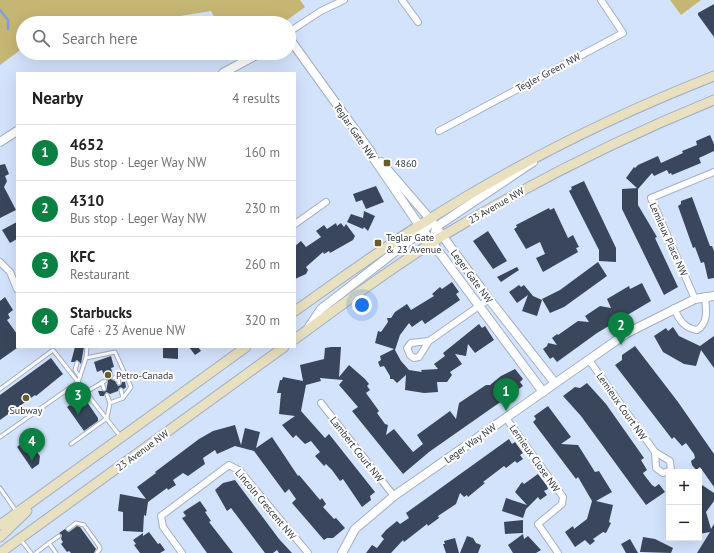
<!DOCTYPE html>
<meta charset="utf-8">
<style>
:root{--surface:#fff;--page:#f2f2f2;--text:#202124;--muted:#757577;--line:#e0e0e0;--accent:#0b8043}
body{margin:0;font-family:"PT Sans",sans-serif;background:var(--page);color:var(--text)}
.controls{position:absolute;right:12px;bottom:12px;display:grid;overflow:hidden;border-radius:0px;box-shadow:0 4px 16px #0002}
.controls button{width:36px;height:36px;display:grid;place-items:center;padding:0;border:0;border-bottom:1px solid var(--line);background:var(--surface);color:var(--text);font:20px sans-serif}
.you{position:absolute;left:362px;top:305px;width:14px;height:14px;margin:-10px;border:3px solid #fff;border-radius:50%;background:#1a73e8;box-shadow:0 0 0 6px #1a73e833}
.badge{display:grid;place-items:center;width:26px;height:26px;border-radius:50%;background:var(--accent);color:#fff;font-size:13px;font-weight:700}
.pin{position:absolute;translate:-50% -33px;filter:drop-shadow(0 1px 2px #0008)}
.pin::after{content:'';position:absolute;top:21px;width:14px;height:12px;background:inherit;clip-path:polygon(0 0,100% 0,50% 100%)}
.list{margin:0;padding:0;list-style:none}
h2{display:flex;justify-content:space-between;align-items:center;height:52px;margin:0;padding:0 16px;font-size:17px}
h2 small{font-size:13px;font-weight:400;color:var(--muted)}
.list li{display:grid;grid-template-columns:26px 1fr auto;gap:12px;align-items:center;box-sizing:border-box;height:56px;padding:0 16px;border-top:1px solid var(--line)}
.list b{display:block;font-size:15px;white-space:nowrap}
.list p{margin:0;font-size:13px;white-space:nowrap;color:var(--muted)}
.list em{font-size:13px;font-style:normal;color:var(--muted)}
.icon{flex:none;width:22px;height:22px;fill:none;stroke:currentColor;stroke-width:2;stroke-linecap:round;stroke-linejoin:round}
.map{position:relative;flex:none;width:714px;height:553px;overflow:hidden}
.search{position:absolute;background:var(--surface);box-shadow:0 4px 16px #0002;left:16px;top:16px;width:280px;height:44px;display:flex;align-items:center;gap:10px;box-sizing:border-box;padding:0 14px;border-radius:22px;color:var(--muted);font-size:15px}
.panel{position:absolute;background:var(--surface);box-shadow:0 4px 16px #0002;left:16px;top:72px;width:280px;height:276px;border-radius:0px}
.map>svg:first-child{display:block}
.green{fill:#c6b674}
.lines{fill:none;stroke-linecap:round;stroke-linejoin:round}
.stream{stroke:#7ea0d9;stroke-width:2.5}
.building{fill:#3a465b}
.service-casing{stroke:#a0aec6;stroke-width:5}
.minor-casing{stroke:#a0aec6;stroke-width:8}
.tertiary-casing{stroke:#a0aec6;stroke-width:10}
.secondary-casing{stroke:#a0aec6;stroke-width:11}
.service{stroke:#fff;stroke-width:3}
.minor{stroke:#fff;stroke-width:6}
.tertiary{stroke:#fff;stroke-width:8}
.secondary{stroke:#e8e0bf;stroke-width:9}
.poi-dot{fill:#685c28;stroke:#fff;stroke-width:1.5}
.labels{text-anchor:middle;stroke-width:4;stroke-linejoin:round;paint-order:stroke}
.street-label{font-size:10px;fill:#2f353f;stroke:#fff}
.poi-label{font-size:10px;fill:#2f353f;stroke:#fff;text-anchor:start}
</style>
<div class="map">
<svg width="714" height="553" viewBox="0 0 714 553">
<rect width="100%" height="100%" fill="#d4e3fc"/>
<g class="green">
<polygon points="0,0 300,0 305,7 283,23 218,23 211,11 138,23 23,23 23,48 0,65"/>
<polygon points="670,0 701,0 681,15"/>
</g>
<g class="lines">
<polyline class="stream" points="0,10 8,20 8,29"/>
</g>
<g class="building">
<polygon points="714,4 714,37 698,15 698,13"/>
<polygon points="710,135 714,144 714,151 699,158 701,163 672,175 671,173 669,174 667,170 654,176 652,173 638,189 626,178 634,167 635,168 638,165 658,156 661,163 683,153 682,151 697,145 696,141"/>
<polygon points="5,164 9,174 5,176 7,181 4,187 16,210 0,218 0,165"/>
<polygon points="584,181 616,248 616,262 599,261 599,250 569,191 572,189 571,187"/>
<polygon points="376,186 384,202 366,209 362,200 356,202 353,194"/>
<polygon points="638,188 638,205 657,237 655,238 678,287 664,295 622,209 622,189"/>
<polygon points="692,197 710,246 712,246 714,251 714,278 708,279 704,262 701,263 695,247 693,248 678,206 681,204 681,201"/>
<polygon points="549,208 550,210 554,208 568,238 573,235 579,247 576,248 578,252 543,272 536,258 545,254 540,242 526,249 514,229 517,227 516,225"/>
<polygon points="364,211 375,216 368,231 364,227 363,229 347,222 351,214 363,218"/>
<polygon points="17,222 17,239 10,243 2,230"/>
<polygon points="336,223 337,226 341,223 344,227 346,224 355,236 353,240 330,253 329,251 324,254 323,252 306,267 308,270 306,274 295,279 295,246 301,241 306,247 321,237 316,231 324,225 327,229"/>
<polygon points="488,231 507,261 493,269 473,241"/>
<polygon points="598,262 607,276 564,307 550,313 542,299 560,290"/>
<polygon points="517,267 519,270 501,282 497,277"/>
<polygon points="452,282 459,292 456,294 460,300 425,324 422,320 412,327 409,323 400,335 395,350 401,361 409,370 422,372 421,370 438,369 434,364 445,356 443,353 479,324 482,328 485,326 494,340 475,353 468,344 466,356 455,354 462,364 450,372 452,375 447,382 437,382 438,392 424,393 405,390 406,375 397,383 393,379 390,379 390,376 384,366 380,367 378,362 381,360 380,356 394,349 375,343 378,331 381,332 388,322 387,318 391,318 395,312 407,304 411,310 434,296 432,294 440,287 442,289"/>
<polygon points="642,283 651,301 597,333 557,362 553,357 550,359 543,349 547,346 548,343 557,345 552,338 557,334 558,335 578,321 589,322 585,316 600,306 611,308 607,299 629,286 630,289"/>
<polygon points="519,285 521,287 524,285 533,296 542,300 537,316 522,311 528,295 517,303 509,292"/>
<polygon points="5,297 13,310 8,314 10,318 7,320 17,334 17,348 0,360 0,301"/>
<polygon points="673,327 679,336 700,346 714,336 714,368 701,350 696,366 684,364 663,352 654,336 666,328 668,331"/>
<polygon points="635,346 678,402 714,454 714,487 700,467 696,470 692,465 691,461 695,458 694,454 686,443 682,446 674,437 672,439 615,365 622,360 622,355"/>
<polygon points="75,347 84,347 81,364 77,360 74,362 71,362"/>
<polygon points="163,347 178,347 178,359 163,358"/>
<polygon points="189,347 198,347 201,351 195,355"/>
<polygon points="331,347 341,347 339,377 349,365 365,379 369,384 367,386 370,390 366,393 379,411 377,413 385,424 388,425 386,435 394,429 413,452 423,444 417,435 450,411 456,419 459,403 486,385 490,385 501,376 515,369 523,379 520,382 523,386 429,452 403,474 352,411 358,407 339,385 343,380 320,378 321,381 306,385 301,411 325,438 329,434 375,492 370,496 371,500 362,507 343,479 340,481 332,470 326,464 324,466 315,456 320,452 311,441 305,444 296,435 293,438 282,425 295,416 279,414 281,393 277,393 280,380 282,380 283,377 303,381 300,365 324,359 325,348"/>
<polygon points="111,356 114,367 111,368 113,375 111,379 115,381 118,386 121,385 122,382 125,382 126,387 124,389 120,387 118,391 110,394 106,392 104,396 100,396 98,391 106,391 108,381 105,378 102,370 97,372 94,362"/>
<polygon points="51,358 63,374 36,396 35,395 0,420 0,395"/>
<polygon points="587,383 606,404 644,458 641,460 647,470 643,473 645,476 652,485 655,487 659,484 665,492 646,505 581,416 563,396 575,387 580,388"/>
<polygon points="83,396 98,418 98,421 84,431 67,407"/>
<polygon points="548,406 571,437 561,444 578,445 595,472 599,471 612,492 596,501 613,505 609,522 611,523 606,533 603,532 593,539 595,541 590,545 585,540 575,547 565,532 573,526 574,529 587,519 592,501 578,477 576,479 533,422 536,419 534,416"/>
<polygon points="235,425 241,445 245,428 260,432 256,448 272,437 298,476 299,475 320,500 322,498 326,504 323,507 334,519 336,518 345,528 333,538 327,538 324,540 292,503 296,499 289,489 285,493 254,451 235,446 217,454 215,450 203,458 205,464 188,476 183,473 173,480 176,485 168,490 167,488 148,502 146,516 144,515 143,532 123,531 123,512 118,511 120,494 146,499 137,487 156,473 155,472 199,439 213,431"/>
<polygon points="27,439 40,456 39,464 32,469 17,447"/>
<polygon points="509,439 512,444 515,442 523,453 520,455 523,459 517,463 515,461 506,468 504,466 483,482 485,483 468,497 467,495 464,497 460,493 456,504 438,516 439,518 428,526 427,524 404,542 403,540 391,553 366,553 372,545 377,548 384,539 381,536 386,530 397,521 400,524 409,518 406,513"/>
<polygon points="538,474 547,486 548,489 544,491 547,495 540,500 538,497 526,509 523,518 502,511 506,498 527,505 515,492 522,482 524,484"/>
<polygon points="235,480 279,539 292,553 279,553 277,550 273,553 265,553 231,508 227,511 215,490 223,483"/>
<polygon points="699,483 714,493 714,501 706,512 711,529 714,524 714,553 697,553 710,532 699,534"/>
<polygon points="200,501 207,511 205,512 211,521 209,522 233,553 207,553 182,518 186,516 183,512"/>
<polygon points="523,520 523,533 505,534 504,522"/>
<polygon points="77,526 80,527 96,549 94,553 71,553 69,551 67,552 61,544 63,542 61,539 62,535 59,533 65,529 69,532"/>
<polygon points="149,532 158,544 160,543 165,550 160,553 140,553 134,545 136,544 133,540 143,533 143,536"/>
<polygon points="523,534 524,539 528,536 541,550 536,553 513,553 508,545"/>
<polygon points="467,536 473,538 476,543 481,545 478,553 460,553"/>
<polygon points="643,537 655,539 673,548 671,553 640,552"/>
<polygon points="455,538 459,553 446,553 443,544 445,544 444,541"/>
<polygon points="630,539 638,553 626,553 621,544"/>
</g>
<g class="lines">
<defs>
<g id="service">
<polyline points="86,358 87,347"/>
<polyline points="77,363 75,370 80,377"/>
<polyline points="117,377 119,383"/>
<polyline points="114,378 125,374"/>
<polyline points="78,382 86,358 115,352 131,387 123,398 110,403"/>
<polyline points="102,382 104,389"/>
<polyline points="0,389 53,350 78,382"/>
<polyline points="121,390 123,398"/>
<polyline points="86,392 105,381"/>
<polyline points="0,437 78,382 120,436"/>
<polyline points="71,444 107,418 110,403 107,395"/>
<polyline points="0,488 16,511"/>
<polyline points="68,529 76,523 84,525 99,546 100,549 97,553"/>
<polyline points="21,540 31,553"/>
<polyline points="49,543 59,536"/>
<polyline points="36,553 49,543 56,553"/>
</g>
<g id="minor">
<polyline points="402,0 418,22"/>
<polyline points="289,32 321,11 344,0"/>
<polyline points="439,131 623,33 601,0"/>
<polyline points="295,224 326,202"/>
<polyline points="0,262 10,272 17,289"/>
<polyline points="695,299 651,198 714,172"/>
<path d="M674,308C679,320 684,328 697,330C709,323 706,308 705,296"/>
<polyline points="429,341 419,357 414,358 410,355 407,348 411,343 429,341 489,299"/>
<polyline points="589,360 655,452 656,468 663,473 671,470 670,461 655,452"/>
<polyline points="321,403 394,496"/>
<polyline points="506,418 563,497 562,504 538,524 558,553"/>
<polyline points="182,553 163,527 161,516 229,465 240,471 308,553"/>
</g>
<g id="tertiary">
<polyline points="289,38 371,152 374,159 419,225 543,392"/>
<polyline points="223,73 260,53"/>
<polyline points="0,142 17,131"/>
<polyline points="381,162 430,219 489,299 555,383"/>
<polyline points="433,242 436,227 533,162"/>
<polyline points="309,327 321,309 427,227"/>
<polyline points="342,553 355,529 394,496 627,333 695,299 714,296"/>
</g>
<g id="secondary">
<path d="M295,311C336,282 377,252 420,225C512,166 612,116 714,76"/>
<path d="M295,339C344,303 393,267 444,235C531,183 620,138 714,100"/>
<polyline points="0,525 246,347"/>
<polyline points="0,537 27,511"/>
<polyline points="0,553 284,347"/>
</g>
</defs>
<use href="#service" class="service-casing"/>
<use href="#minor" class="minor-casing"/>
<use href="#tertiary" class="tertiary-casing"/>
<use href="#secondary" class="secondary-casing"/>
<use href="#service" class="service"/>
<use href="#minor" class="minor"/>
<use href="#tertiary" class="tertiary"/>
<use href="#secondary" class="secondary"/>
</g>
<g class="poi-dot">
<rect x="383" y="159" width="8" height="8" rx="2"/>
<rect x="374" y="239" width="8" height="8" rx="2"/>
<circle cx="108" cy="375" r="4"/>
<circle cx="26" cy="398" r="4"/>
</g>
<g class="labels">
<g class="street-label">
<text transform="translate(548 72) rotate(-28)" y="4">Tegler Green NW</text>
<text transform="translate(355 131) rotate(56)" y="4">Teglar Gate NW</text>
<text transform="translate(496 205) rotate(-30)" y="4">23 Avenue NW</text>
<text transform="translate(669 239) rotate(66)" y="4">Lemieux Place NW</text>
<text transform="translate(472 276) rotate(54)" y="4">Leger Gate NW</text>
<text transform="translate(622 406) rotate(55)" y="4">Lemieux Court NW</text>
<text transform="translate(470 443) rotate(-35)" y="4">Leger Way NW</text>
<text transform="translate(357 449) rotate(52)" y="4">Lambert Court NW</text>
<text transform="translate(142 450) rotate(-36)" y="4">23 Avenue NW</text>
<text transform="translate(535 458) rotate(55)" y="4">Lemieux Close NW</text>
<text transform="translate(266 504) rotate(50)" y="4">Lincoln Crescent NW</text>
</g>
<g class="poi-label">
<text x="395" y="167">4860</text>
<text x="386" y="241">Teglar Gate<tspan x="386" dy="12">&amp; 23 Avenue</tspan></text>
<text x="116" y="379">Petro-Canada</text>
<text x="26" y="414" text-anchor="middle">Subway</text>
</g>
</g>
</svg>
<div class="controls">
<button>+</button>
<button>−</button>
</div>
<div class="you"></div>
<div class="pin badge" style="left:506px;top:411px">1</div>
<div class="pin badge" style="left:621px;top:345px">2</div>
<div class="pin badge" style="left:78px;top:415px">3</div>
<div class="pin badge" style="left:32px;top:461px">4</div>
<div class="search"><svg class="icon" aria-label="search" viewBox="0 0 24 24"><circle cx="10" cy="10" r="6"/><path d="M15 15l6 6"/></svg>Search here</div>
<section class="panel">
<h2>Nearby<small>4 results</small></h2>
<ul class="list">
<li><span class="badge">1</span><div><b>4652</b><p>Bus stop · Leger Way NW</p></div><em>160 m</em></li>
<li><span class="badge">2</span><div><b>4310</b><p>Bus stop · Leger Way NW</p></div><em>230 m</em></li>
<li><span class="badge">3</span><div><b>KFC</b><p>Restaurant</p></div><em>260 m</em></li>
<li><span class="badge">4</span><div><b>Starbucks</b><p>Café · 23 Avenue NW</p></div><em>320 m</em></li>
</ul>
</section>
</div>
